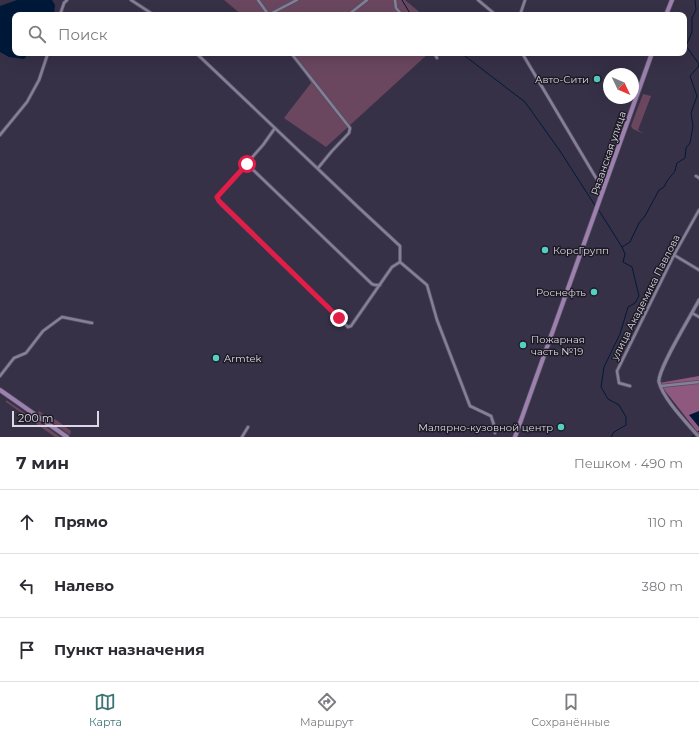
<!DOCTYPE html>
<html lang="ru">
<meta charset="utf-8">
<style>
:root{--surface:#fff;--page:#f2f2f3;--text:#2b2b33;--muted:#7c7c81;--line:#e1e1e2;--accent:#3e7474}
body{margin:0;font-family:Montserrat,sans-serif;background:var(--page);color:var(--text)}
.compass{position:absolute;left:603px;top:68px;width:36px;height:36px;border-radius:50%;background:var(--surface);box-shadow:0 4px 16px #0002;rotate:134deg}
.scale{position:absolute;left:12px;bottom:10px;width:87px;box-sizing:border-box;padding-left:4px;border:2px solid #dcd9e7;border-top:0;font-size:11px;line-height:14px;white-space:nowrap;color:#dcd9e7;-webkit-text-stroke:3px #1e1b25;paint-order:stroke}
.stop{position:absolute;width:12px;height:12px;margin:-9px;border:3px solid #e11d48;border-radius:50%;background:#fff}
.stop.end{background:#e11d48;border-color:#fff;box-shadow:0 1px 4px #0008}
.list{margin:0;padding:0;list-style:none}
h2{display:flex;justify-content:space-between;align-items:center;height:52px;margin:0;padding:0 16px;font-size:17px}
h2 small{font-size:13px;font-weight:400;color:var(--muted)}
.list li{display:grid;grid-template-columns:26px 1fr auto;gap:12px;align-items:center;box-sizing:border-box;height:64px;padding:0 16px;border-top:1px solid var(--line)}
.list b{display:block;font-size:15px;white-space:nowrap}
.list em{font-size:13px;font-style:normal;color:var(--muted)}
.icon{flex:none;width:22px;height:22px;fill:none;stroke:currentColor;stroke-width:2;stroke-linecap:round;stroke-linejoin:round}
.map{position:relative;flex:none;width:699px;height:437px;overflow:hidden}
.search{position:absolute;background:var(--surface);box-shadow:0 4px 16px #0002;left:12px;right:12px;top:12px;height:44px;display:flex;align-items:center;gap:10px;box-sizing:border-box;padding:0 14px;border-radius:8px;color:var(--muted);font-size:15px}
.sheet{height:244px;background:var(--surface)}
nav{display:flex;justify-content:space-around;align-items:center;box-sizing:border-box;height:56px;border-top:1px solid var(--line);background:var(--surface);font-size:11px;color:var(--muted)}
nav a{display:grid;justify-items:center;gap:2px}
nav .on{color:var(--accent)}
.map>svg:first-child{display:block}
.green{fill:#6a475f}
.forest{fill:#8f587e}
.water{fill:#001939}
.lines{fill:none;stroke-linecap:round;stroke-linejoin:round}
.stream{stroke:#001939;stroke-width:1}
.minor-casing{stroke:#534f61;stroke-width:4}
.tertiary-casing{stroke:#534f61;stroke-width:4.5}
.primary-casing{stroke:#534f61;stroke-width:5.5}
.minor{stroke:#857f99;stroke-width:2.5}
.tertiary{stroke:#857f99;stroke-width:3}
.primary{stroke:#9d80ae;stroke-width:4}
.route{stroke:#e11d48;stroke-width:5}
.poi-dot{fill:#56cec3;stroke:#1e1b25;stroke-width:1.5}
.labels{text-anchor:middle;stroke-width:3;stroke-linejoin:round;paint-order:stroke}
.poi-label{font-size:10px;fill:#dcd9e7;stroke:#1e1b25;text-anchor:end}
.street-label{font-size:10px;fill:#dcd9e7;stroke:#1e1b25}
</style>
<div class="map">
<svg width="699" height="437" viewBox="0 0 699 437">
<rect width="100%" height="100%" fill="#373148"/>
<g class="green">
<polygon points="224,0 405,0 423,15 242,15"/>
<polygon points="293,53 429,53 326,147 284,118 311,83"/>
<polygon points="643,94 651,96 638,130 644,134 633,129 631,126"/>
<polygon points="6,400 31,417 31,418 30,419 6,402"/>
<polygon points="40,408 39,411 53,421 55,419 71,431 70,435 38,413"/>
<polygon points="35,420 37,420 60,437 55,437 35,423"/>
</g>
<polygon class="forest" points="699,376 699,434 659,383"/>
<g class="water">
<polygon points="17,0 52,0 55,5 54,15 15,15 15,53 29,53 24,59 9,57 0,52 0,6"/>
<polygon points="699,411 699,427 689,415"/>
</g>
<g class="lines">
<g class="stream">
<polyline points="402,0 411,15"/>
<polyline points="461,53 525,102 560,151 596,207"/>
<polyline points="598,209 622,247"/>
<polyline points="611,437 614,432 626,425 626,417 619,405 608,399 601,387 604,367 620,334 628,307 635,303 639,296 632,267 623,262 625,254 622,247 630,242 639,223 645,216 659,190 664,187 667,181 675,171 677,163 685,158 686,148 690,143 693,126 691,113 697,96 690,76 698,67 699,64 686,46 692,32 692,18 696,10 695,0"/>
<polyline points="692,437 699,431"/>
</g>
<defs>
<g id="minor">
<polyline points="131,0 154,15"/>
<polyline points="258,0 268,14"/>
<polyline points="395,0 396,8 402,15"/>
<polyline points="478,0 496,15"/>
<polyline points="60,15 64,3 67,0"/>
<polyline points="268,15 297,0"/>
<polyline points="348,15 367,0"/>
<polyline points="520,15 525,0"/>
<polyline points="196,53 358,207 400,246 400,262 427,285 437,320 470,406 491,416 495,428 495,433"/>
<polyline points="291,53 350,128 349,133 332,151 318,168"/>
<polyline points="434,53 437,58"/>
<polyline points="522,53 596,178 604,188"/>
<polyline points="275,128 263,145 217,197 218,200 222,205 348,327 351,326 392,267 400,262"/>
<polyline points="0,135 27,102 39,80 48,53"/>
<polyline points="247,164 372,284 375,285 380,285"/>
<polyline points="696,176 699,178"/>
<polyline points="674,255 699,270"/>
<polyline points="692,313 699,317"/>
<polyline points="0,376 14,358 26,353 43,331 62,317 92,323"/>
<polyline points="630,386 619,383 617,371 674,255 699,210"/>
<polyline points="661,386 699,382"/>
<polyline points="242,437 248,427"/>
</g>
<path id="tertiary" d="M699,300C692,314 657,370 659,382C663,399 688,424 699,437"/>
<g id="primary">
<polyline points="666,15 672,0"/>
<polyline points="0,390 67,437"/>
<polyline points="515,437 652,53"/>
</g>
</defs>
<use href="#minor" class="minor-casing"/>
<use href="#tertiary" class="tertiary-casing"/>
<use href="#primary" class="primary-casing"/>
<use href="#minor" class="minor"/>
<use href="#tertiary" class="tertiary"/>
<use href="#primary" class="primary"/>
</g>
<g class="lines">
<polyline class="route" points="247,164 217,197 219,201 339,318"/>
</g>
<g class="poi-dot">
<circle cx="597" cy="79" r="4"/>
<circle cx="545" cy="250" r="4"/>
<circle cx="594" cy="292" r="4"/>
<circle cx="523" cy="345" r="4"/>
<circle cx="216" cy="358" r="4"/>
<circle cx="561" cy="427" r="4"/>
</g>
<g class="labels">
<g class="poi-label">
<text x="589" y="83">Авто-Сити</text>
<text x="553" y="254" text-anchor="start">КорсГрупп</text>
<text x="586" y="296">Роснефть</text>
<text x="531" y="343" text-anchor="start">Пожарная<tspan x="531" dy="12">часть №19</tspan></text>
<text x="224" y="362" text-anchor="start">Armtek</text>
<text x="553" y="431">Малярно-кузовной центр</text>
</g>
<g class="street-label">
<text transform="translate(608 153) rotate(-71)" y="4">Рязанская улица</text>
<text transform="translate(645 297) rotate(-63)" y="4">улица Академика Павлова</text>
</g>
</g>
</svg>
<svg class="compass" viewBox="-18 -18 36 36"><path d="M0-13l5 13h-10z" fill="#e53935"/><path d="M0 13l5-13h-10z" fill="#7c7c81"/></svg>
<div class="scale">200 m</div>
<div class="stop" style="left:247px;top:164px"></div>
<div class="stop end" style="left:339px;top:318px"></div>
<div class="search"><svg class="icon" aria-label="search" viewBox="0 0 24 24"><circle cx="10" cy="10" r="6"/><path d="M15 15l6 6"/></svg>Поиск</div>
</div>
<section class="sheet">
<h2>7 мин<small>Пешком · 490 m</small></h2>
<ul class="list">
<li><svg class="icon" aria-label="ahead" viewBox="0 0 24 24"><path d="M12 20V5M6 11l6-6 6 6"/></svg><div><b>Прямо</b></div><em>110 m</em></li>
<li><svg class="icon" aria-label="left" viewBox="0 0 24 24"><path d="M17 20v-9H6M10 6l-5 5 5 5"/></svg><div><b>Налево</b></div><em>380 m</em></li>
<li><svg class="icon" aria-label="arrive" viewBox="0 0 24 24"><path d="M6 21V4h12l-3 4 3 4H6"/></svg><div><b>Пункт назначения</b></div></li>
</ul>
</section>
<nav>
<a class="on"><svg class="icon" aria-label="map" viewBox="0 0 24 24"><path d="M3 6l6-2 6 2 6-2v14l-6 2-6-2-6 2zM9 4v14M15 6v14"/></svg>Карта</a>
<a><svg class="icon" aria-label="directions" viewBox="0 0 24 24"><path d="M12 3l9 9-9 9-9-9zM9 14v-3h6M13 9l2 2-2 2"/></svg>Маршрут</a>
<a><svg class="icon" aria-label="saved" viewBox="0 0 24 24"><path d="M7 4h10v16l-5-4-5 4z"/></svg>Сохранённые</a>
</nav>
